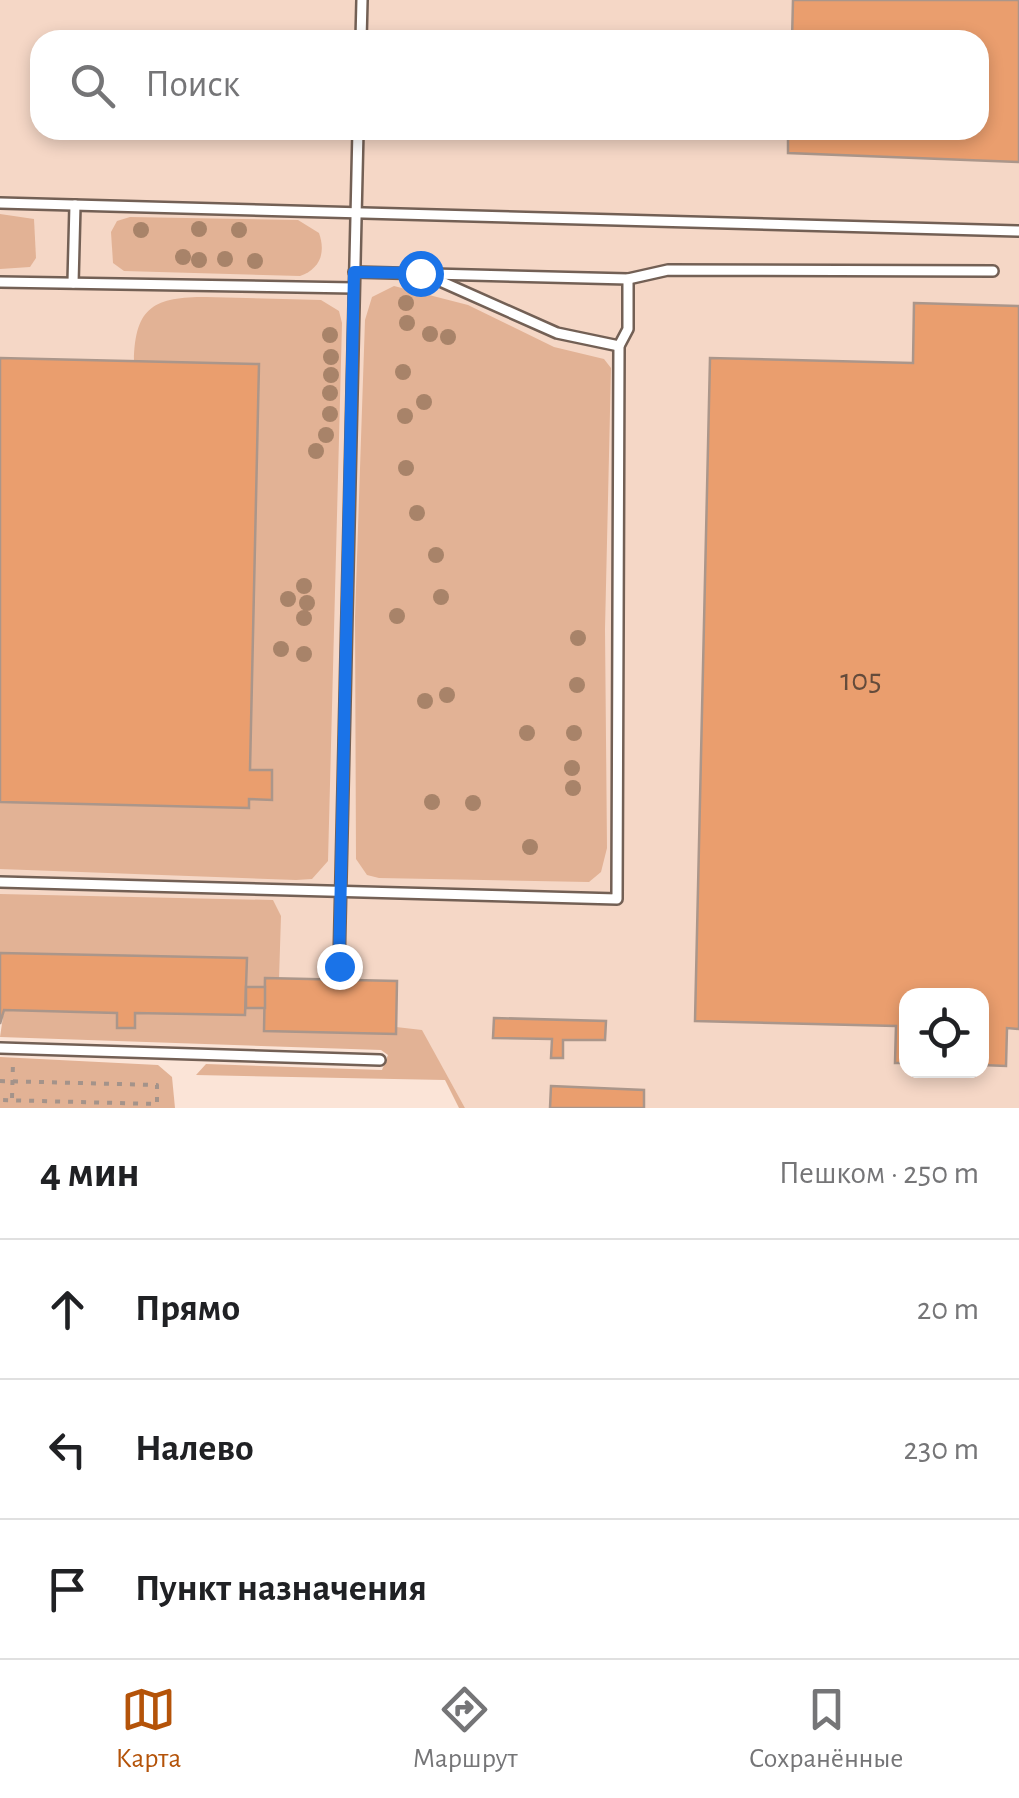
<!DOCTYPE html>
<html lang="ru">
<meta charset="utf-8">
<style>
:root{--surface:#fff;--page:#f6f6f6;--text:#202124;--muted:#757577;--line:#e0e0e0;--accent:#b45309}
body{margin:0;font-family:"Alegreya Sans",sans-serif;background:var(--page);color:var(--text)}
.controls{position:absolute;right:30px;bottom:30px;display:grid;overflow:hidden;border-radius:20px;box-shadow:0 5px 15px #0003}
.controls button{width:90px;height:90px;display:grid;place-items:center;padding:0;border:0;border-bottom:2px solid var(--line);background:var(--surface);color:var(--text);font:50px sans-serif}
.stop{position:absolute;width:30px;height:30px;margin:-22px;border:8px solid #1a73e8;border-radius:50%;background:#fff}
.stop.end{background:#1a73e8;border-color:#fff;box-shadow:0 2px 10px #0008}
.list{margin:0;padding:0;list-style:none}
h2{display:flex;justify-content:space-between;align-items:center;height:130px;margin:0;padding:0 40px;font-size:42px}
h2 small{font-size:32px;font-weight:400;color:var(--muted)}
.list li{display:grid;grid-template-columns:65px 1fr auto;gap:30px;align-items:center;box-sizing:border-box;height:140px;padding:0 40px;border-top:2px solid var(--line)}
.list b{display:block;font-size:38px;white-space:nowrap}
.list em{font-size:32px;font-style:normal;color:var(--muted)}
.icon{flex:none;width:55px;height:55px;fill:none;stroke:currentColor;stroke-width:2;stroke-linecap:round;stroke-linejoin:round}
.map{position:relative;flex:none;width:1019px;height:1108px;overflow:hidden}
.search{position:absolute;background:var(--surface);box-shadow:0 5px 15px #0003;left:30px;right:30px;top:30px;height:110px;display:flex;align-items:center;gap:25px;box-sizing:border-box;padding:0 35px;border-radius:30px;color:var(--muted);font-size:38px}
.sheet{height:550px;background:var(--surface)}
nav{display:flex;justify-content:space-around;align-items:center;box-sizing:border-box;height:140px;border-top:2px solid var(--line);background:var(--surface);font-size:28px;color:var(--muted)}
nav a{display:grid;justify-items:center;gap:5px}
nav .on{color:var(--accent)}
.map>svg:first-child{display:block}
.built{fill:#f5d7c6;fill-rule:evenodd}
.green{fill:#e2b295}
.building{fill:#ea9e6e;stroke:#ab968a;stroke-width:2.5}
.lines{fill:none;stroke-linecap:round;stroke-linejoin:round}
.service-casing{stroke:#736055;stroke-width:14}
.path{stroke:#a4938a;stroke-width:4;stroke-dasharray:5 8;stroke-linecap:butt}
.service{stroke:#fff;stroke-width:9}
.tree{fill:#a88369}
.route{stroke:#1a73e8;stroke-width:12}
.labels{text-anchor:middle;stroke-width:8;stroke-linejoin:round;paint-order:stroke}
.number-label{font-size:32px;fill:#644b3b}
</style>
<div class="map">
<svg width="1019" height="1108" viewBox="0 0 1019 1108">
<rect width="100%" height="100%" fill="#fbe4d7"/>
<path class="built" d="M0,0H1019V1108H465L422,1031L396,1034L264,1031L265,1009L246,1008L245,1015L136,1013L135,1028H117L116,1013L4,1011L0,1024ZM40,40H979V130H40ZM906,996H982V1070H906Z"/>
<g class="green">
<polygon points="0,214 34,219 36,258 30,267 0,269"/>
<path d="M130,217L298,220L319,233C326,253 320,269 300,276L124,271L113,263L111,232L117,221Z"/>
<polygon points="394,286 468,305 554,347 604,359 611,368 605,629 607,848 601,872 589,882 379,878 367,875 356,859 355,617 365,320 372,297"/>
<path d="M206,297L321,300L339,311L342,323L328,861L312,879L296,880L0,869V802L272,799V770H250L259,364L134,361C135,306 155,297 206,297Z"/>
<polygon points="0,894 273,900 281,916 279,979 265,987 246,987 246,958 0,953"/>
<polygon points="246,1008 265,1008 265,1031 395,1034 396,1027 422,1030 465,1108 459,1108 445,1080 196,1075 206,1064 382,1070 388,1055 381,1050 0,1037 4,1010 117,1013 117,1028 134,1028 135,1013 245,1015"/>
<polygon points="0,1057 158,1065 172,1077 175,1108 0,1108"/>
</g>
<g class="building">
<polygon points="793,0 1019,0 1019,162 788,153 788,130 979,130 979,40 792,40"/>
<polygon points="914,303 1019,306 1019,1029 1007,1028 1006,1066 982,1065 982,996 906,996 906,1063 895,1063 896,1026 695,1021 710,358 913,363"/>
<polygon points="0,358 259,364 250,770 272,770 272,800 249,799 249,808 0,802"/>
<polygon points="0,953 247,958 245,1015 135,1013 135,1028 117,1028 117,1013 4,1010 0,1024"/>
<polygon points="265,978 397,981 396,1034 264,1031"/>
<rect x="246" y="987" width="19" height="21"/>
<polygon points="494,1018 606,1021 605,1040 563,1040 563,1058 551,1058 552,1039 493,1038"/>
<polygon points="551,1086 644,1090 644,1108 550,1108"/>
</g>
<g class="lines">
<defs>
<g id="service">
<polyline points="361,40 362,0"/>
<polyline points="0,203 1019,231"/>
<polyline points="354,272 628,279 668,270 993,271"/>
<polyline points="431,277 557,333 619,346"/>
<polyline points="0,282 354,288"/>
<polyline points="73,283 75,205"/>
<polyline points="0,882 617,899 619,346 628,329 628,279"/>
<polyline points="339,965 358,130"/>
<polyline points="0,1048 380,1060"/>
</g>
</defs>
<use href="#service" class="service-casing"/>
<g class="path">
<polyline points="0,1081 157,1085 157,1104 0,1100"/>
<polyline points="12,1098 13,1063"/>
</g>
<use href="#service" class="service"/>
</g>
<g class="tree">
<circle cx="199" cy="229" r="8"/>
<circle cx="141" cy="230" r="8"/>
<circle cx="239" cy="230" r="8"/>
<circle cx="183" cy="257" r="8"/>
<circle cx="225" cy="259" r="8"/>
<circle cx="199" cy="260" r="8"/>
<circle cx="255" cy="261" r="8"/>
<circle cx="406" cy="303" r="8"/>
<circle cx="407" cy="323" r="8"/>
<circle cx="430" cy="334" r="8"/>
<circle cx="330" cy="335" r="8"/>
<circle cx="448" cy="337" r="8"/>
<circle cx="331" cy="357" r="8"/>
<circle cx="403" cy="372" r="8"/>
<circle cx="331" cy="375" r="8"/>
<circle cx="330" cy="393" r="8"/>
<circle cx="424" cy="402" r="8"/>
<circle cx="330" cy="414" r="8"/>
<circle cx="405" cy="416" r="8"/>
<circle cx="326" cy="435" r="8"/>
<circle cx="316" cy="451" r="8"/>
<circle cx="406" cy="468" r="8"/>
<circle cx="417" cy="513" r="8"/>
<circle cx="436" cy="555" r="8"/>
<circle cx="304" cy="586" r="8"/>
<circle cx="441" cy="597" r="8"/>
<circle cx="288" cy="599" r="8"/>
<circle cx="307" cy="603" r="8"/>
<circle cx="397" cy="616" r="8"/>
<circle cx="304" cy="618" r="8"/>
<circle cx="578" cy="638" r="8"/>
<circle cx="281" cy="649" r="8"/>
<circle cx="304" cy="654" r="8"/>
<circle cx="577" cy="685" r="8"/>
<circle cx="447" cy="695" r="8"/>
<circle cx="425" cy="701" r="8"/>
<circle cx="527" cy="733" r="8"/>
<circle cx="574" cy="733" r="8"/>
<circle cx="572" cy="768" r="8"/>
<circle cx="573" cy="788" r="8"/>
<circle cx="432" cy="802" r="8"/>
<circle cx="473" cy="803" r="8"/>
<circle cx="530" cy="847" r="8"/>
</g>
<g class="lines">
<polyline class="route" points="339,966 354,272 420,273"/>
</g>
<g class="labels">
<g class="number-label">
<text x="861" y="690">105</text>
</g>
</g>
</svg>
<div class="controls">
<button><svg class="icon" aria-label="locate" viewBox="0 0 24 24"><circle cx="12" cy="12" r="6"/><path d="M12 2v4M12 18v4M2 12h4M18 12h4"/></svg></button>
</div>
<div class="stop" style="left:420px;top:273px"></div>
<div class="stop end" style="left:339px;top:966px"></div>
<div class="search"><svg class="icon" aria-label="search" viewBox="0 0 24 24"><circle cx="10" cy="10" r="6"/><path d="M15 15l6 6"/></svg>Поиск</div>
</div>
<section class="sheet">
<h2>4 мин<small>Пешком · 250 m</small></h2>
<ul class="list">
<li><svg class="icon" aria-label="ahead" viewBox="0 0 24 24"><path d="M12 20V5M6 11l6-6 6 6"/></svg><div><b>Прямо</b></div><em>20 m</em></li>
<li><svg class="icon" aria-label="left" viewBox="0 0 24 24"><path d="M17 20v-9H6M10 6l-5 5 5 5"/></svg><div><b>Налево</b></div><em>230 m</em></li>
<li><svg class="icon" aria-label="arrive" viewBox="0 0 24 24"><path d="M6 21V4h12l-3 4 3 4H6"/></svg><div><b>Пункт назначения</b></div></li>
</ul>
</section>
<nav>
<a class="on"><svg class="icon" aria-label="map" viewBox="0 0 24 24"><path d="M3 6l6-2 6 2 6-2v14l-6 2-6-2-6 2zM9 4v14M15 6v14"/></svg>Карта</a>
<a><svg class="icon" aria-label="directions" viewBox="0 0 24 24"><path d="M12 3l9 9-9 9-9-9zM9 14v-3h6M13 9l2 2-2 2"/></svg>Маршрут</a>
<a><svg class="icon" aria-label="saved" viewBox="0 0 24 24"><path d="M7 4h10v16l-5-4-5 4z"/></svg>Сохранённые</a>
</nav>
